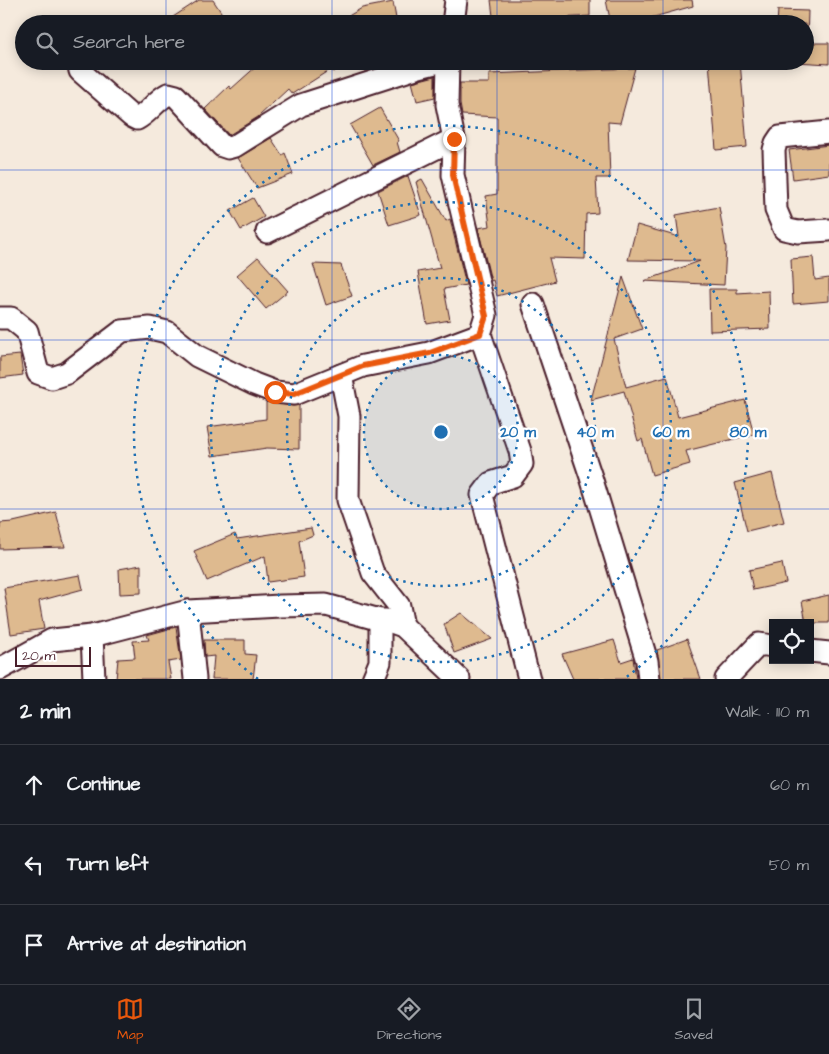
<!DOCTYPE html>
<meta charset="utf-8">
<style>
:root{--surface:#171b24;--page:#20242c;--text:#f1f3f6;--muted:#9ea1a6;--line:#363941;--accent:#ea580c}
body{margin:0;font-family:"Architects Daughter",sans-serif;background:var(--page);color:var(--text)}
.controls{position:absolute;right:15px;bottom:15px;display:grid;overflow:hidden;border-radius:0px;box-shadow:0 2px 12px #0003}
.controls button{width:45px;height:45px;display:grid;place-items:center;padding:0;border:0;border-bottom:1px solid var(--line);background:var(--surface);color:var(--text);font:25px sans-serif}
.scale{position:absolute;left:15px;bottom:12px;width:76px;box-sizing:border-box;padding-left:5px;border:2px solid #4a1f2b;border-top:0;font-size:14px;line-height:18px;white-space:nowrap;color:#4a1f2b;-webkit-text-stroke:4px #fff;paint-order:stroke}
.stop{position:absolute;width:15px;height:15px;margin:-11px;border:4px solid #ea580c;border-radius:50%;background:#fff}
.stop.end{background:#ea580c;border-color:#fff;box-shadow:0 1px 5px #0008}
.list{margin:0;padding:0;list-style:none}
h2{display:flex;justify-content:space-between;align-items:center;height:65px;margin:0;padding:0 20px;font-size:21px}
h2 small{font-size:16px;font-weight:400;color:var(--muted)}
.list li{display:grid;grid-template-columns:32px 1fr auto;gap:15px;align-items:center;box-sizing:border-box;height:80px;padding:0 20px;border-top:1px solid var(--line)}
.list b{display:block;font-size:19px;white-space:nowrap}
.list em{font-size:16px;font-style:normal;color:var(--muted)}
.icon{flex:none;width:28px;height:28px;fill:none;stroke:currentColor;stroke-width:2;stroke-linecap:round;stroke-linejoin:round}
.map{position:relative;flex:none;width:829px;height:679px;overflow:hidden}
.search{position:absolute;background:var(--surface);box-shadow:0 2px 12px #0003;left:15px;right:15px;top:15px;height:55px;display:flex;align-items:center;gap:12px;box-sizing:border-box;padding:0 18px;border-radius:28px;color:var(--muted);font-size:19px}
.sheet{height:305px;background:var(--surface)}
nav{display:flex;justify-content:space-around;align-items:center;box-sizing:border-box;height:70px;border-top:1px solid var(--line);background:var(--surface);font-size:14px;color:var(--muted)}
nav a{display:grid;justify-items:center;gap:2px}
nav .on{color:var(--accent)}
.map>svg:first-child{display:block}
.building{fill:#deba8f;stroke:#4a1f2b}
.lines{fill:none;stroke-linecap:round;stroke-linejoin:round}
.minor-casing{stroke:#4a1f2b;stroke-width:25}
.minor{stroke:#fff;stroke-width:21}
.route{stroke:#ea580c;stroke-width:6}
.grid{fill:none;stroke:#1d4ed8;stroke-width:1;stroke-opacity:0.55}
.ring{fill:none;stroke:#1f6fb2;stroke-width:2.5;stroke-dasharray:2.5 5}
.centre{fill:#1f6fb2;stroke:#fff;stroke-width:2.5}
.ring-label{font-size:15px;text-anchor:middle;font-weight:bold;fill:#1f6fb2;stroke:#fff;stroke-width:4.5;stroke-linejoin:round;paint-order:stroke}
</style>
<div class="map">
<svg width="829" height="679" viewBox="0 0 829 679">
<rect width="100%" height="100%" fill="#f5eadd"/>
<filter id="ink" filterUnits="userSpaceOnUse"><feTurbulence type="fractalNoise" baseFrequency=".02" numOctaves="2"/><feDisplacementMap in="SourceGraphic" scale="10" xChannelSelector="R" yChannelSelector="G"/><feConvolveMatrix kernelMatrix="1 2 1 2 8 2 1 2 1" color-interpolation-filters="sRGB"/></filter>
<g filter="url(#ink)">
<g class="building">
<polygon points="199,0 213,0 229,24 178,24 173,17"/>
<polygon points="491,0 590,0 590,16 528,20 528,22 516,24 494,24"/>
<polygon points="606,0 692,0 693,6 643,20 643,24 611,24"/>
<polygon points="393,2 397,24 335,24 362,8"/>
<polygon points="778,10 808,11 807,43 829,43 829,64 780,61 805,61 805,24 777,24"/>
<polygon points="271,61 352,61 333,72 331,69 292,94 288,89 258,117 229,135 205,109 229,86 231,89 259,64 262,66"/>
<polygon points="709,61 740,61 747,147 716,150"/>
<polygon points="635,68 620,123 608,122 610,178 596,178 598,213 586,214 585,259 549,258 555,281 497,296 493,280 491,281 478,228 490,226 486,196 497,194 497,117 462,115 460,104 460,83 489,83 489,74"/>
<polygon points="435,76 435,97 417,101 412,82"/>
<polygon points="380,108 399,141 397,142 400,152 373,165 350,125"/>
<polygon points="271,138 282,155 285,153 293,174 257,188 238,158"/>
<polygon points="829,145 829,174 793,179 789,150"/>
<polygon points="408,176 421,215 389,225 378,191"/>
<polygon points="422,179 446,221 450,219 466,285 444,289 450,320 427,324 418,272 440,268 416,182"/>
<polygon points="253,198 264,217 241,230 230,211"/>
<polygon points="719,207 726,248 724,285 644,281 700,261 628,260 637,225 679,237 676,215"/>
<polygon points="258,257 288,291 266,309 237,275"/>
<polygon points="813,257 815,280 829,278 829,301 793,304 791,259"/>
<polygon points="313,264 341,265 352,296 326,305"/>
<polygon points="623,277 642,329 614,339 626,387 667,376 678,417 745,400 754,434 686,451 690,464 652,475 642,439 638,441 624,391 591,400"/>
<polygon points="709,289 737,289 737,293 769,291 770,329 710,331"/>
<polygon points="20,355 23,375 0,378 0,357"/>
<polygon points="266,402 293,406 299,405 299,449 267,448 212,456 207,427 266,419"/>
<polygon points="772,473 784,522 747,531 735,483"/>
<polygon points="56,512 65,547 0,549 0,523 13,522"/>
<polygon points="311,528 313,535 299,541 304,577 268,582 265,556 207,581 194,551 235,534 237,539"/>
<polygon points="782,563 786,583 753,590 749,570"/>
<polygon points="141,565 141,593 120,594 119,569"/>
<polygon points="80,575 83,589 39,601 44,629 11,634 4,588"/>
<polygon points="829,595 829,623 806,623 802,601"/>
<polygon points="461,613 492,639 454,653 444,624"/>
<polygon points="176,627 181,660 168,662 171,679 116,679 118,659 135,658 133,641 149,640 147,635"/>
<polygon points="687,639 701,679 661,679 657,650"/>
<polygon points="204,640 245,640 245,654 256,655 253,679 212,679 214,656 205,657"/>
<polygon points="614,640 621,662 633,658 636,679 573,679 562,654"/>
</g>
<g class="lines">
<defs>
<g id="minor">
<polyline points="453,24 456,0"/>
<path d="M78,61L80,71L131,116L137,119C149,113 156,100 168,94L176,96L222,146L228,148L235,146L301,105L419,67L443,61"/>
<polyline points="448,61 447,105 454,139 453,175 486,315 480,334 520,451 522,464 513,476 491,483 482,495 529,679"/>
<polyline points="829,132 780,137 776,143 774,150 776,210 784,229 798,232 829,230"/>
<polyline points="267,232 454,139"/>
<polyline points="533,304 591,477 647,661 649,679"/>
<polyline points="0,318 11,318 27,331 38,373 52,378 67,373 122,331 150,328 167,332 197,356 254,384 275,392 294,394 363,366 429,353 480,334"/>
<polyline points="341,375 349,416 348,500 373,573 399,606 403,626"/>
<polyline points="188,611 195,679"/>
<polyline points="92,636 94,679"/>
<polyline points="810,651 829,653"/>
<polyline points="0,669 52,640 92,636 188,611 280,606 326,605 380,620 386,620 403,626 459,679"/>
<polyline points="373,679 380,662 380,620"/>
<polyline points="726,679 759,644 773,646"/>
</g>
</defs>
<use href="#minor" class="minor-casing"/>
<use href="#minor" class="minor"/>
</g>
</g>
<g class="lines" filter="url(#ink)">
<polyline class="route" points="275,392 294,394 363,366 430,353 480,334 486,316 453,175 454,139"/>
</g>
<path class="grid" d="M166,0V24M332,0V24M497,0V24M663,0V24M166,61V679M332,61V679M497,61V679M663,61V679M0,170H829M0,340H829M0,509H829"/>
<circle cx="441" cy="432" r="77" fill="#1f6fb2" fill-opacity=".12"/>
<g class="ring">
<circle cx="441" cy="432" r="77"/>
<circle cx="441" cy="432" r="154"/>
<circle cx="441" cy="432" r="230"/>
<path d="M258 679A307 307 0 1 1 624 679"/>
</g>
<circle cx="441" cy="432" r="8" class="centre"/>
<g class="ring-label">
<text x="518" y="437">20 m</text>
<text x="595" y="437">40 m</text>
<text x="671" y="437">60 m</text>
<text x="748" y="437">80 m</text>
</g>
</svg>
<div class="controls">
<button><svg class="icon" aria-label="locate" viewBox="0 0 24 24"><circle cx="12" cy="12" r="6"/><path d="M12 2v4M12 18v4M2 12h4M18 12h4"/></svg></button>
</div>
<div class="scale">20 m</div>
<div class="stop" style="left:275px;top:392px"></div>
<div class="stop end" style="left:454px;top:139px"></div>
<div class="search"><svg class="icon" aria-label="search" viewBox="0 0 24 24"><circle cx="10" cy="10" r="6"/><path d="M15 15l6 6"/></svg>Search here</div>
</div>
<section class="sheet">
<h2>2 min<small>Walk · 110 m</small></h2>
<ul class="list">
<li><svg class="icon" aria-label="ahead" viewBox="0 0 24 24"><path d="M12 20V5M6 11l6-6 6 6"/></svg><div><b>Continue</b></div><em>60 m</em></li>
<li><svg class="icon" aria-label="left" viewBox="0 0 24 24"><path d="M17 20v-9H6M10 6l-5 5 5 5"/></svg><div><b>Turn left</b></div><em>50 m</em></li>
<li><svg class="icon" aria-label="arrive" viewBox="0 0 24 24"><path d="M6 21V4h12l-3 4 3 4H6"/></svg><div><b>Arrive at destination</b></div></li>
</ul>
</section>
<nav>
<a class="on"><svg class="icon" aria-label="map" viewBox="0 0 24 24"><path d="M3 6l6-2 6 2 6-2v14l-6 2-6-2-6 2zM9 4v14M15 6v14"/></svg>Map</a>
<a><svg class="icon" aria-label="directions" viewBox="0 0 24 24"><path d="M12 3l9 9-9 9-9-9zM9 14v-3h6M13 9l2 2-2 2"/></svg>Directions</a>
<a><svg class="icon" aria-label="saved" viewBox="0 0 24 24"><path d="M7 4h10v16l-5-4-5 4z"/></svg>Saved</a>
</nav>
